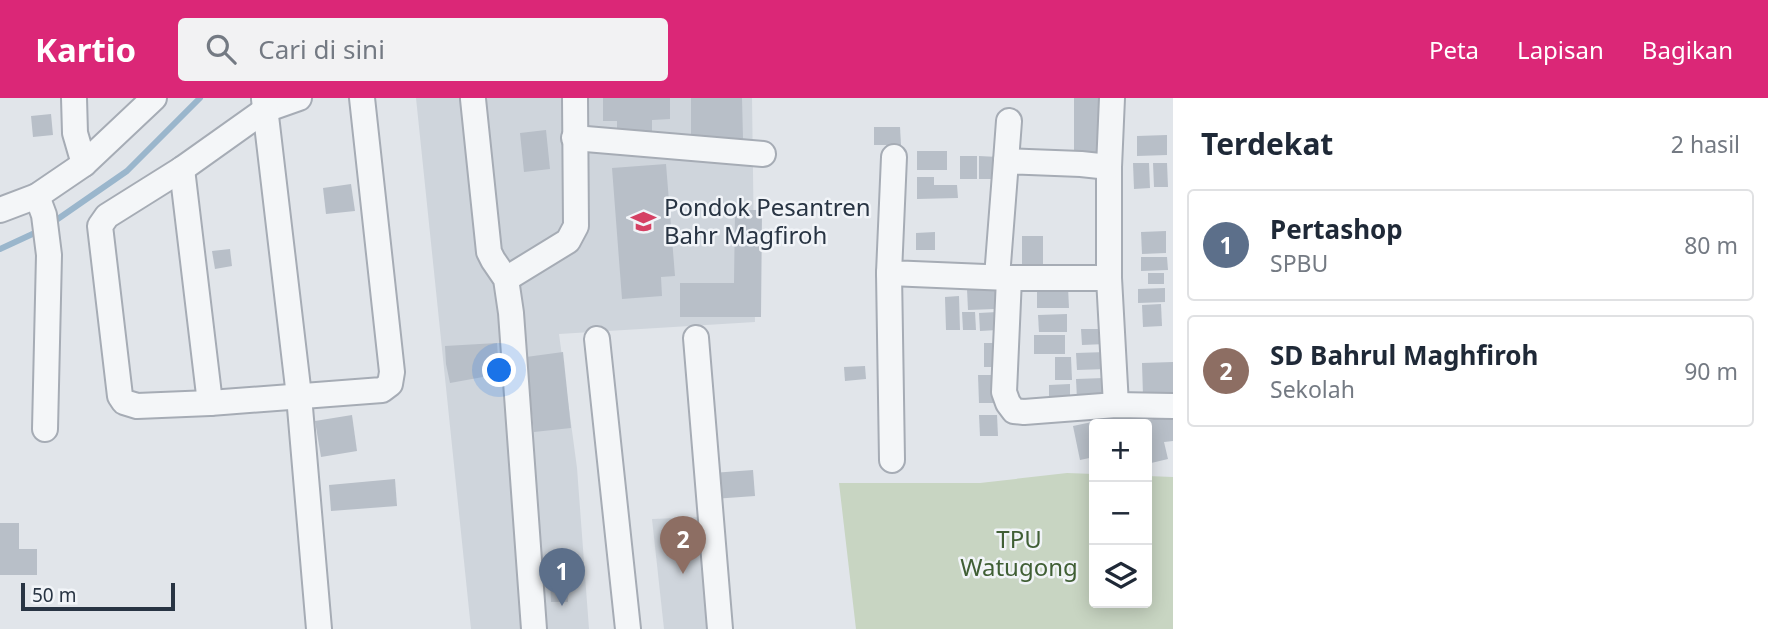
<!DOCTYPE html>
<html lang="id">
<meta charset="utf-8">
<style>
:root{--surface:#fff;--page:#f2f2f3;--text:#1f2937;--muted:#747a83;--line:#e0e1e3;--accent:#db2777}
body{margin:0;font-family:"Noto Sans",sans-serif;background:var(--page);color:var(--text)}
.controls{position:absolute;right:21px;bottom:21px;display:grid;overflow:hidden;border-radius:7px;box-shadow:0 4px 18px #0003}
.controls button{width:63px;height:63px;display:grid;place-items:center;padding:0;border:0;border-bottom:2px solid var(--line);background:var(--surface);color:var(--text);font:35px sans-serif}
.scale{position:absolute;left:21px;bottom:18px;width:154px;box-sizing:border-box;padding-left:7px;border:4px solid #283443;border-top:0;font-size:19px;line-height:24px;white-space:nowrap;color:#283443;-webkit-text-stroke:5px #f1f4f8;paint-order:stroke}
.you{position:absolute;left:500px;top:273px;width:24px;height:24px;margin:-18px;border:5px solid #fff;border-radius:50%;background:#1a73e8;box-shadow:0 0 0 10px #1a73e833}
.badge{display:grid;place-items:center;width:46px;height:46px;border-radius:50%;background:var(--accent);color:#fff;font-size:23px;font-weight:700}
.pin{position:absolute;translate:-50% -58px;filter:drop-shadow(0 2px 4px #0008)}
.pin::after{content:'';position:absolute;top:37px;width:24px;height:21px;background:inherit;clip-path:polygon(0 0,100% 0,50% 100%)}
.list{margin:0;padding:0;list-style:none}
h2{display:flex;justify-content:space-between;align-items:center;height:91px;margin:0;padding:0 28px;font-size:30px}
h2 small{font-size:23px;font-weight:400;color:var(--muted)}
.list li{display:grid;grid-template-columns:46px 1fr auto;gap:21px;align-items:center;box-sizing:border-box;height:112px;margin:0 14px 14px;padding:0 14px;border:2px solid var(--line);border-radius:7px}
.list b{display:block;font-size:26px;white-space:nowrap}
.list p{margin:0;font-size:23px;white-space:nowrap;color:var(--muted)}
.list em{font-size:23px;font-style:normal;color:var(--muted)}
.icon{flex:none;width:38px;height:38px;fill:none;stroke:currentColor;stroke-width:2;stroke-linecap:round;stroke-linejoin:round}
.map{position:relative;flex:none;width:1173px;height:531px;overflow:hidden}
header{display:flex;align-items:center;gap:42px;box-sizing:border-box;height:98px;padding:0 35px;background:var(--accent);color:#fff}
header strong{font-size:33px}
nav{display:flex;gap:38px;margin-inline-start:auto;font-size:24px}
.search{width:490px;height:63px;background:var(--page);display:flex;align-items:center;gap:18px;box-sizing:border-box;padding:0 24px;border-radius:7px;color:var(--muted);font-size:26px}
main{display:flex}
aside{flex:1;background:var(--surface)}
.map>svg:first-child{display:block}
.built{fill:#cfd5dc}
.green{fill:#c8d5c2}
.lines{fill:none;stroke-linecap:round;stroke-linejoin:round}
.stream{stroke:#9ab6cc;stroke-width:6}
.building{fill:#b8bfc8}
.minor-casing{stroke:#a6acb5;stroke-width:28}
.minor{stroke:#f4f6f8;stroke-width:24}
.labels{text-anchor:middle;stroke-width:5;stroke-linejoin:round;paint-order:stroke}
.poi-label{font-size:24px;fill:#283443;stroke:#f1f4f8;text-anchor:start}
.park-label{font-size:24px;fill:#405f35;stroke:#f1f4f8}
</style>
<header>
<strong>Kartio</strong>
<div class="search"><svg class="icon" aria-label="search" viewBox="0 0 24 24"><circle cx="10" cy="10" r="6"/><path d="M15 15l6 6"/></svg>Cari di sini</div>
<nav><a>Peta</a><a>Lapisan</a><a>Bagikan</a></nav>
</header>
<main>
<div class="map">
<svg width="1173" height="531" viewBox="0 0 1173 531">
<rect width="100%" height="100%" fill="#e1e5ea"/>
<g class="built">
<polygon points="416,0 752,0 755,224 559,236 577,370 589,531 471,531"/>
<polygon points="702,419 712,531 664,531 652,421"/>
</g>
<polygon class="green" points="1067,375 1094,376 1094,505 1147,505 1147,378 1173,379 1173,531 856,531 839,385 980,385"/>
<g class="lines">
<g class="stream">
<polyline points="52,125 127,73 200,0"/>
<polyline points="0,151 39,133"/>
</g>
</g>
<g class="building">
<polygon points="603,0 670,0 670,21 652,22 652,36 617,37 617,23 603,23"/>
<polygon points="691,0 742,0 743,41 691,41"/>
<polygon points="1074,0 1107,0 1106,56 1074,56"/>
<polygon points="51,16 53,37 33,39 31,18"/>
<polygon points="874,29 900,29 901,47 874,47"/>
<polygon points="546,32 550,71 524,74 520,35"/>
<polygon points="1167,37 1167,57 1137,58 1137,38"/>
<rect x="917" y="53" width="30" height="19"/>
<rect x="960" y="58" width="17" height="23"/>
<polygon points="979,58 998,59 998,81 979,81"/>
<polygon points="1133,65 1149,65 1150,90 1134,91"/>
<polygon points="1153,65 1167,65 1168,89 1154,89"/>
<polygon points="666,66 675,178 661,179 662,198 622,201 612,70"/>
<polygon points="917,79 934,79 934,87 957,87 958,100 917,101"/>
<polygon points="351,86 355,113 326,116 323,90"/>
<polygon points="735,112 762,112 761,219 680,219 680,185 734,185"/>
<polygon points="1166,133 1166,155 1142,156 1141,134"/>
<polygon points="935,134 935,152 916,152 916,135"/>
<polygon points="1022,138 1043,138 1043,170 1022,171"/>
<polygon points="230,151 232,168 215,171 212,153"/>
<polygon points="1141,159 1167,159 1168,172 1141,173"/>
<rect x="1148" y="175" width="16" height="11"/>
<polygon points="1068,189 1069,210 1037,210 1037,190"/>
<polygon points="995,190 995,211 968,212 967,191"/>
<polygon points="1165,190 1165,204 1138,205 1138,191"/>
<polygon points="959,198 960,232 946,232 945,199"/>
<polygon points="1161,206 1162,228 1143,229 1142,207"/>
<polygon points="962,214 975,214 976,232 963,232"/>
<polygon points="997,214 997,232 980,233 979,215"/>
<polygon points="1067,216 1067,234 1039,234 1038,217"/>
<polygon points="1081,231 1106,231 1106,246 1082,247"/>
<rect x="1034" y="237" width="31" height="19"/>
<polygon points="497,245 498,260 505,275 450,285 446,266 445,248"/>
<rect x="984" y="245" width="15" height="24"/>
<polygon points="563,254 571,330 534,334 526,259"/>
<polygon points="1106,254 1107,271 1077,272 1076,255"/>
<polygon points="1055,259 1071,259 1072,282 1055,282"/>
<polygon points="1173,264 1173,297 1143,298 1142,265"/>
<polygon points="865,268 866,281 845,283 844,269"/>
<polygon points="978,277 995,277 996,305 979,305"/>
<polygon points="1104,280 1104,300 1077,301 1076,281"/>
<polygon points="1070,286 1070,302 1049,302 1049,287"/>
<polygon points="1120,315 1123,326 1097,326 1095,320"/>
<polygon points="352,317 357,353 321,359 315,323"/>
<polygon points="979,317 997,317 998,338 980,338"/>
<polygon points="1173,317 1173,343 1164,344 1168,361 1147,366 1147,326 1135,325"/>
<polygon points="1092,324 1094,335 1094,359 1080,362 1073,328"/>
<polygon points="753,372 755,398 713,401 712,375"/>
<polygon points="395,381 397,408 331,413 329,387"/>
<polygon points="0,425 19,425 19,451 37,451 37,477 0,477"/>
<polygon points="550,482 567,482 568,504 551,504"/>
</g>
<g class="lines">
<defs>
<g id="minor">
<polyline points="74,0 75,35 84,66"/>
<polyline points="299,0 265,12 182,71 107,118 100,128 120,298 124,304 137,308 210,305 382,292 390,286 392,274 362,0"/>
<polyline points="1112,0 1109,69 1109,180 1116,307"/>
<polyline points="264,1 299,298 319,531"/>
<polyline points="473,1 489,154 493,162 506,181 511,215 534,531"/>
<polyline points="574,40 763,56"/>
<polyline points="894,59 889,175 1009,180 1004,294 1008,305 1014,313 1024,314 1116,307 1173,308"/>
<polyline points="1006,63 1009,23"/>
<polyline points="182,71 210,305"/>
<polyline points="37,98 44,117 49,157 45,331"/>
<polyline points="0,112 37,98 84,66 154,0"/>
<polyline points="889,175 892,362"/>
<polyline points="997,179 1006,63 1081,66 1109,69"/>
<polyline points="1009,180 1109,180"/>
<polyline points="506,181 568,143 576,128 575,0"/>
<polyline points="696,240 720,531"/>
<polyline points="597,241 628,531"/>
</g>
</defs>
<use href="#minor" class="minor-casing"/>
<use href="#minor" class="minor"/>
</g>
<defs>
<symbol id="school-bare" viewBox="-9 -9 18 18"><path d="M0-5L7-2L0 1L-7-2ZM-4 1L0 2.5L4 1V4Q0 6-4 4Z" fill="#d54063" stroke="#f1f4f8" stroke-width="2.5" paint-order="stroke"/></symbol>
</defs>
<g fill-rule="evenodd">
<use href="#school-bare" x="626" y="106" width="35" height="35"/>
</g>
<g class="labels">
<g class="poi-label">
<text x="664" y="118">Pondok Pesantren<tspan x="664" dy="28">Bahr Magfiroh</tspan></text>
</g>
<g class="park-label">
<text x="1019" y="450">TPU<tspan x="1019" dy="28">Watugong</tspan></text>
</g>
</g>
</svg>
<div class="controls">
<button>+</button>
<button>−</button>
<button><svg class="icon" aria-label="layers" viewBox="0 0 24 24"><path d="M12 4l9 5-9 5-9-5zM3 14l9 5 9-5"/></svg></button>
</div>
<div class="scale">50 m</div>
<div class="you"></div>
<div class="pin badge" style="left:562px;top:508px;background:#5c6f8a">1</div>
<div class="pin badge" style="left:683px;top:476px;background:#8d6e63">2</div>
</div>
<aside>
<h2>Terdekat<small>2 hasil</small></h2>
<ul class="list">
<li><span class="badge" style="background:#5c6f8a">1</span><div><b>Pertashop</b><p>SPBU</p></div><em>80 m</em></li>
<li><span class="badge" style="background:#8d6e63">2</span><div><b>SD Bahrul Maghfiroh</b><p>Sekolah</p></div><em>90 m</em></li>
</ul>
</aside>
</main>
